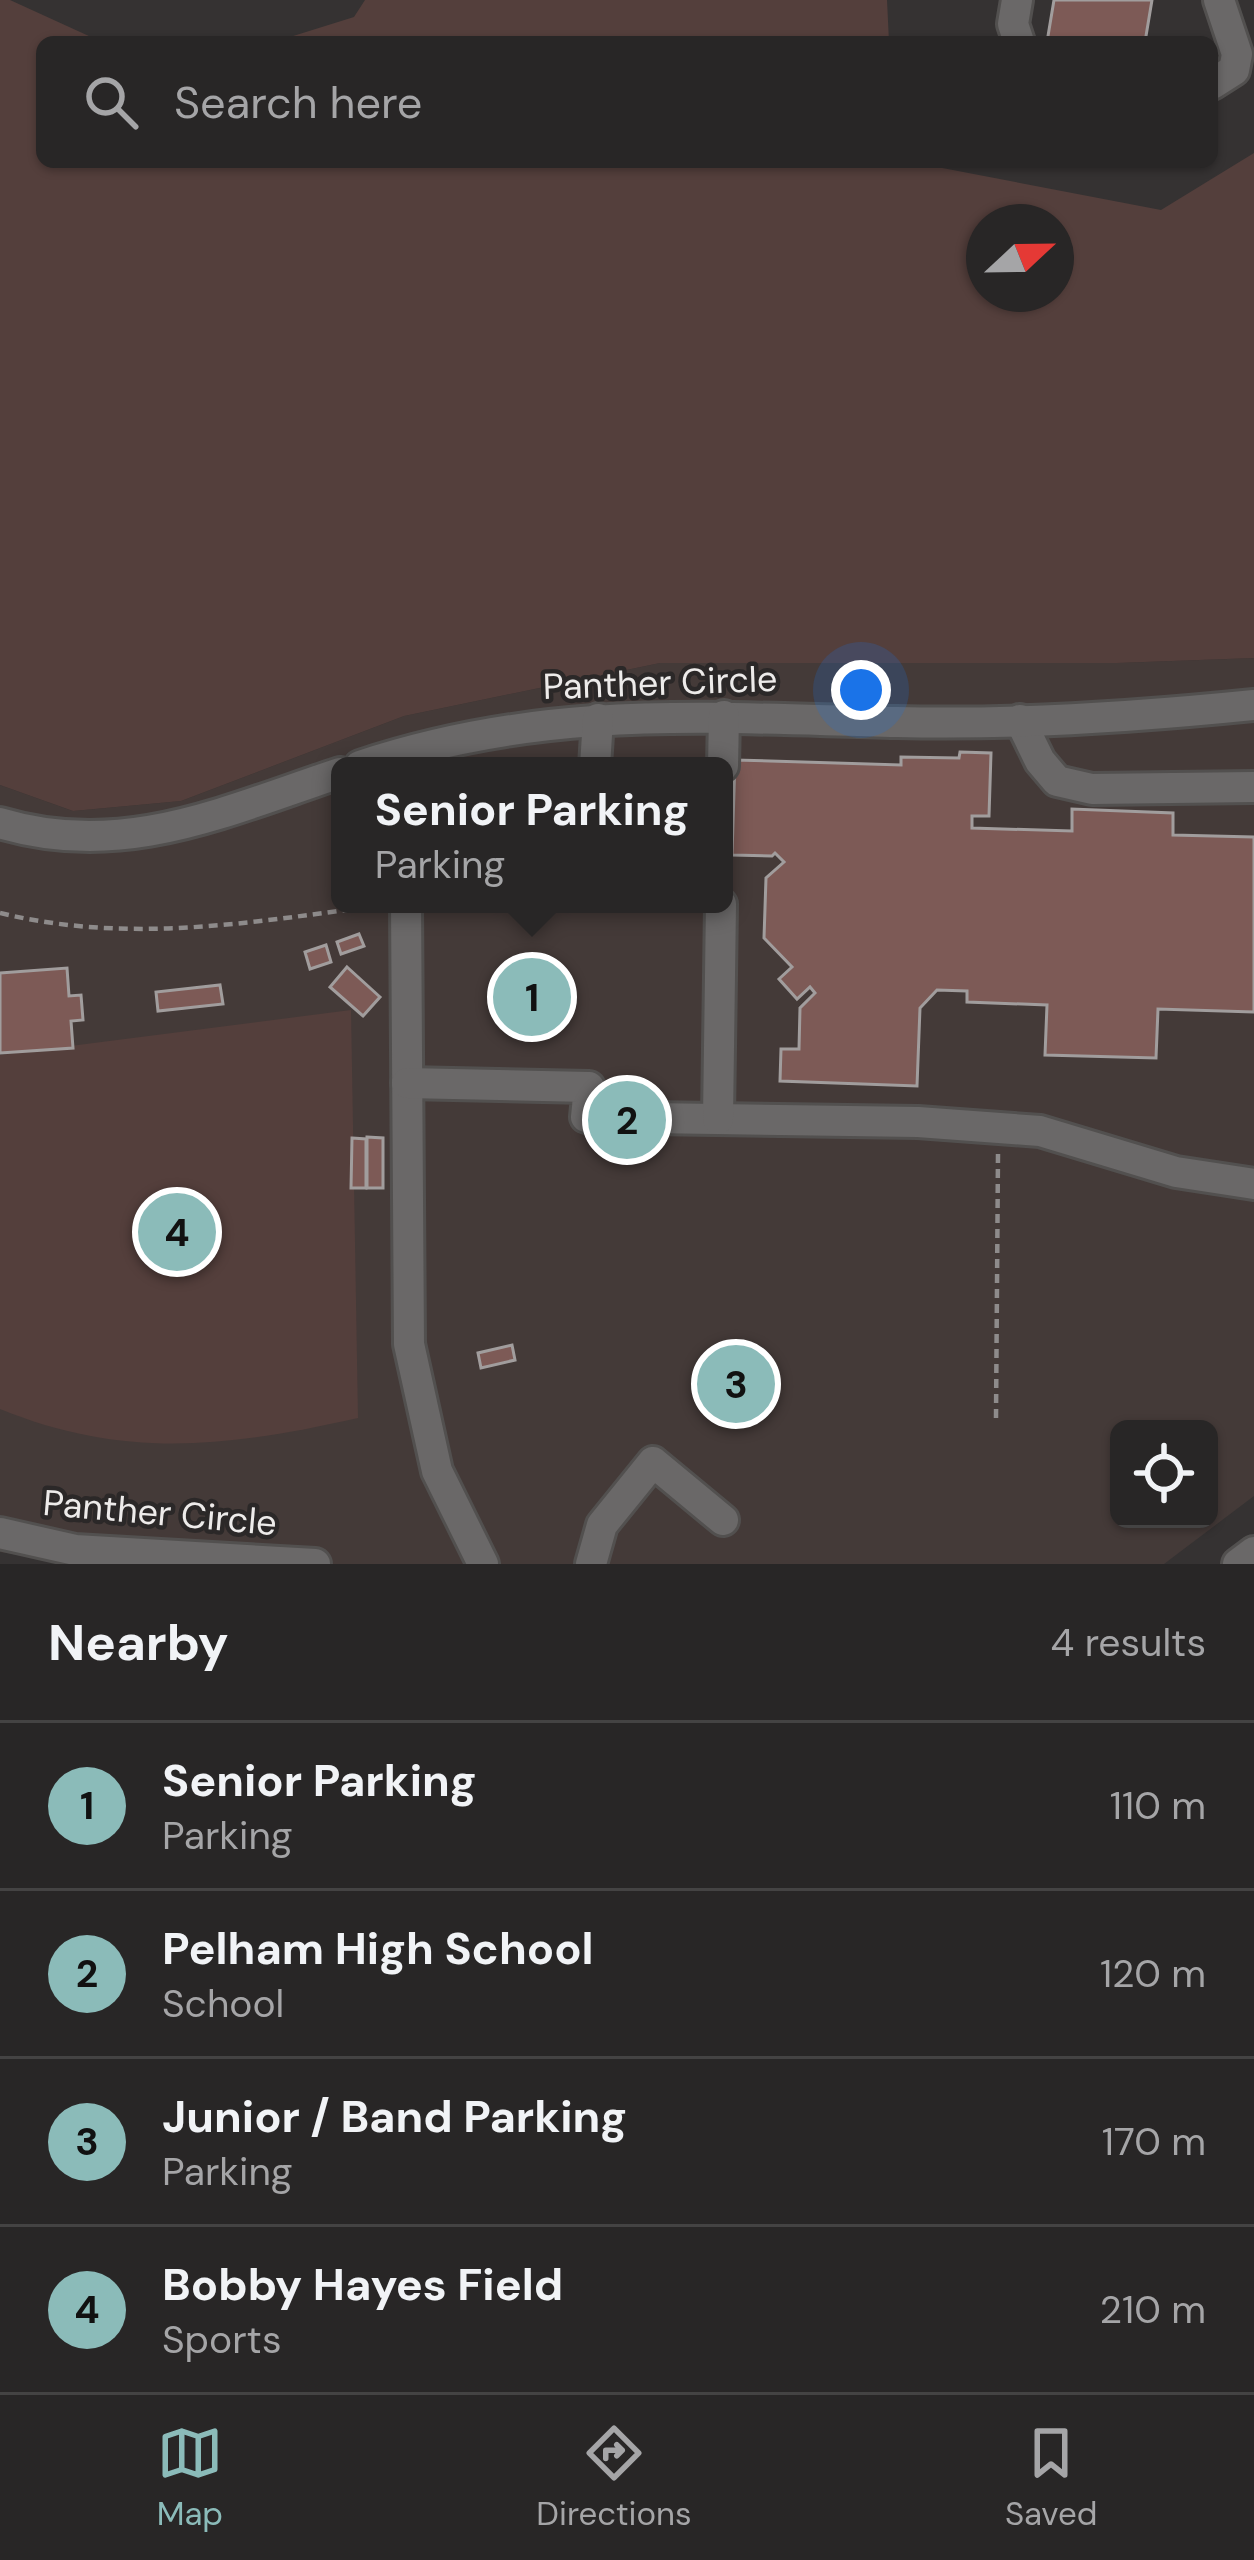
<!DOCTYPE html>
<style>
:root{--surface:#282626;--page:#302e2e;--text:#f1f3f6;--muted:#a5a5a7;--line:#444343;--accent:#8bbbb9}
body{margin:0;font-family:"DM Sans",sans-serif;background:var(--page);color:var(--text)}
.controls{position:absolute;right:36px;bottom:36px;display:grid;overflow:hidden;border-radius:18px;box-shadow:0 3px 9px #0004}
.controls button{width:108px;height:108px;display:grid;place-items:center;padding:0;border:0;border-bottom:3px solid var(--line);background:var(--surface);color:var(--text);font:60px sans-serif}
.compass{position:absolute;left:966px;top:204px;width:108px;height:108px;border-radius:50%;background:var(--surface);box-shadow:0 3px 9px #0004;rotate:68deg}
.you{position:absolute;left:861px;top:690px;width:42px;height:42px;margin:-30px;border:9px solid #fff;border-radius:50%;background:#1a73e8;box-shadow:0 0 0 18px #1a73e833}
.badge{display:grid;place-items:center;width:78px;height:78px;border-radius:50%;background:var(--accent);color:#111;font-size:39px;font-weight:700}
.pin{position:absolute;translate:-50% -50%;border:6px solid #fff;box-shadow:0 3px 12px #0006}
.popup{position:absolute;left:331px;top:757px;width:402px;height:156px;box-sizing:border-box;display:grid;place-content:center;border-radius:18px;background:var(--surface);filter:drop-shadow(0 3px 9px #0005);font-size:39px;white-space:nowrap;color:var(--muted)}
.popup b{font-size:45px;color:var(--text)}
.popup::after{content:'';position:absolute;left:50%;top:100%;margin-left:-24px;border:24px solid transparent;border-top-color:var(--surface)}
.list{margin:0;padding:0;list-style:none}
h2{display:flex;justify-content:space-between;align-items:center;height:156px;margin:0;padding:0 48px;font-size:51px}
h2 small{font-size:39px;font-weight:400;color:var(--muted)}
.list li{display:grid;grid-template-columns:78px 1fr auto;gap:36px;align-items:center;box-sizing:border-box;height:168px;padding:0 48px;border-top:3px solid var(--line)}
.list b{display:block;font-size:45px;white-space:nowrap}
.list p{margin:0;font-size:39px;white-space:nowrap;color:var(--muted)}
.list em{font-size:39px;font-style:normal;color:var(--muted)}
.icon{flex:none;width:66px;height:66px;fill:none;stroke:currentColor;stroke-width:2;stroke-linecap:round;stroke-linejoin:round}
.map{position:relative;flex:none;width:1254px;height:1564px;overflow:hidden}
.search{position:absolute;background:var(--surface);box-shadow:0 3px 9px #0004;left:36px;right:36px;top:36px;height:132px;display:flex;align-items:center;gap:30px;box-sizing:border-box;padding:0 42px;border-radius:18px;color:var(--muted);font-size:45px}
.sheet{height:828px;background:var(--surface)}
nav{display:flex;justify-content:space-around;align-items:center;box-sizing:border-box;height:168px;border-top:3px solid var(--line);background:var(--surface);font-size:33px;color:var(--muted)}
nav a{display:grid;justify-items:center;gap:6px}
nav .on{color:var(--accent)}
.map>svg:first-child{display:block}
.built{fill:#443a38;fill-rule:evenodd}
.green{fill:#543f3c;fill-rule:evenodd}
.building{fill:#7d5a56;stroke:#a19d9d;stroke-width:3}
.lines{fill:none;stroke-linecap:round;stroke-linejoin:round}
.minor-casing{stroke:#52504f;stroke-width:36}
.path{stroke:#8e8b8b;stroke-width:4.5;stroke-dasharray:9 6;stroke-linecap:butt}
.minor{stroke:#6a6868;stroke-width:30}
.labels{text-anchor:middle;stroke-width:9;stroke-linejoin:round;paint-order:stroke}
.street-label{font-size:36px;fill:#edebea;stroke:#2b2828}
</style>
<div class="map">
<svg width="1254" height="1564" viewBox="0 0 1254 1564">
<rect width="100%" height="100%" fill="#353232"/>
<path class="built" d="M1254,658V1496L1164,1564H74L0,1552V785L73,811L181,801L404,716L660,663H1117ZM340,766H724V904H340ZM1119,1429H1209V1519H1119Z"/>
<g class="green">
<path d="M0,0H10L102,42H42V162H911L1161,210L1254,153V658L1117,663H660L404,716L181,801L73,811L0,785ZM1056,222V294H984V222Z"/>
<polygon points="365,0 887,0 889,42 274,42 354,17"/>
<path d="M351,1010L358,1418C229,1447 125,1460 0,1409V1055Z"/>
</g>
<g class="building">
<polygon points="1054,0 1152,0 1145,42 1047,42"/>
<polygon points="960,752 991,753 989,816 972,816 972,828 1072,831 1072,809 1173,813 1173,835 1254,837 1254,1012 1158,1009 1156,1058 1045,1055 1047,1005 967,1002 967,991 937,990 920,1008 917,1086 780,1081 781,1049 799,1049 800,1008 815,993 810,987 797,999 779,979 792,967 764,938 766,878 784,862 775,853 772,856 732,855 735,760 901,765 901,757 959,758"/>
<polygon points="359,934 364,946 341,954 337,942"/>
<polygon points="326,945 331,962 310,969 305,952"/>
<polygon points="347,967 380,997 363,1016 330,987"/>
<polygon points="67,968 69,996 81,995 83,1020 71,1021 73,1048 0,1053 0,973"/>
<polygon points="220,985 223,1004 158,1011 156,992"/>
<polygon points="367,1137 383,1138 383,1188 367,1188"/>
<polygon points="352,1138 366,1139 366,1188 351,1188"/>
<polygon points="512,1345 515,1360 481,1368 478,1353"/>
</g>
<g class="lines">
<defs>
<g id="minor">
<polyline points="1017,0 1013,24 1019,42"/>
<polyline points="1212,84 1234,70 1237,54 1219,0"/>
<polyline points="1020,720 1040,761 1057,781 1092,789 1254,787"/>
<path d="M360,766C547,704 705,718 897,722C1015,725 1136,717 1254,705"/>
<polyline points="595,766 598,719"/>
<polyline points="723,766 724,716"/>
<path d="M0,823C123,860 225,811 340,773"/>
<polyline points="406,904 409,1344 437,1471 483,1564"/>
<polyline points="407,1083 589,1087 586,1117 918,1122 1040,1131 1176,1172 1254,1184"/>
<polyline points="718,1119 721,904"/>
<polyline points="0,1533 75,1550 315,1564"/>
<polyline points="591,1564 602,1525 653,1462 723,1520"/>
<polyline points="1238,1564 1254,1552"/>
</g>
</defs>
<use href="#minor" class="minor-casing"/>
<g class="path">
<path d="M0,913C128,944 247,923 375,906"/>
<polyline points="996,1418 998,1154"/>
</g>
<use href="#minor" class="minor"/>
</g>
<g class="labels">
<g class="street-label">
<text transform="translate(660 682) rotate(-2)" y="13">Panther Circle</text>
<text transform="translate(160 1512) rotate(5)" y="13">Panther Circle</text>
</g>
</g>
</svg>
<div class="controls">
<button><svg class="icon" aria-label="locate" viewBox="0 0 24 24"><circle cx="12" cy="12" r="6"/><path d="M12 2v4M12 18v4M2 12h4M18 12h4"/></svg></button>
</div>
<svg class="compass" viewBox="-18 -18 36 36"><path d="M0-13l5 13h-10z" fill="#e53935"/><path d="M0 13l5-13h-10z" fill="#a5a5a7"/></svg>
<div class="you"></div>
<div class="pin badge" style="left:532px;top:997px">1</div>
<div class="popup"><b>Senior Parking</b>Parking</div>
<div class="pin badge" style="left:627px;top:1120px">2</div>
<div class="pin badge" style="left:736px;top:1384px">3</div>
<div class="pin badge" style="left:177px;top:1232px">4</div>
<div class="search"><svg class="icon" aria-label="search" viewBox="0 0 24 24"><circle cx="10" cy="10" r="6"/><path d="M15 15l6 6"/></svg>Search here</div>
</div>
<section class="sheet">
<h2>Nearby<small>4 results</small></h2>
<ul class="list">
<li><span class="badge">1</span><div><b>Senior Parking</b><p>Parking</p></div><em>110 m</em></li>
<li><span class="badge">2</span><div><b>Pelham High School</b><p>School</p></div><em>120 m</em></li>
<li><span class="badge">3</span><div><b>Junior / Band Parking</b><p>Parking</p></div><em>170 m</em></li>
<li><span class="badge">4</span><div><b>Bobby Hayes Field</b><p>Sports</p></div><em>210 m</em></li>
</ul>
</section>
<nav>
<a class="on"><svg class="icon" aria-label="map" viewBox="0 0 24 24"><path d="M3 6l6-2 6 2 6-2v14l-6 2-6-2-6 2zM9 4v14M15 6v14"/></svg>Map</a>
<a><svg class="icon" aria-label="directions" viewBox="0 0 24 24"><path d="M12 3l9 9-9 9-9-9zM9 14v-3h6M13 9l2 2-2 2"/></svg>Directions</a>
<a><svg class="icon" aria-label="saved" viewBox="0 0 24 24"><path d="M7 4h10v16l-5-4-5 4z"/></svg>Saved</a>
</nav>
